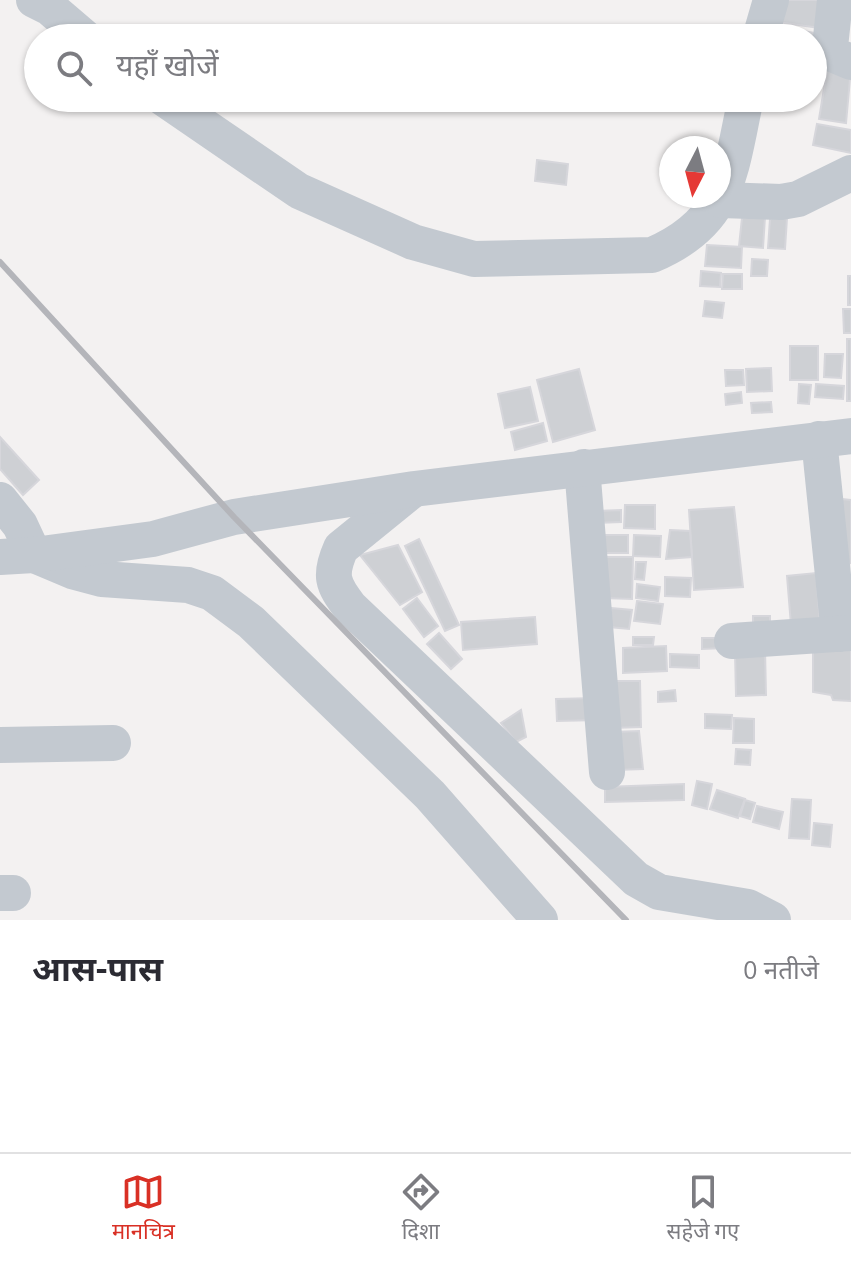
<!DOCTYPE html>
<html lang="hi">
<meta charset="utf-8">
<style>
:root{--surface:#fff;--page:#f2f2f3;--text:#2b2b33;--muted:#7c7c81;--line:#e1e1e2;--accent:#d93025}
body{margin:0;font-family:Ubuntu,"Noto Sans Devanagari",sans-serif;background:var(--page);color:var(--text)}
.compass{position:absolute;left:659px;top:136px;width:72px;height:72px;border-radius:50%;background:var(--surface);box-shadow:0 2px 6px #0004;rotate:186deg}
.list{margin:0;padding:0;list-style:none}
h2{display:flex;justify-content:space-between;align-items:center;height:104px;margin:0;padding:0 32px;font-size:34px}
h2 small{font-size:26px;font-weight:400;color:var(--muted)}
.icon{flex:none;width:44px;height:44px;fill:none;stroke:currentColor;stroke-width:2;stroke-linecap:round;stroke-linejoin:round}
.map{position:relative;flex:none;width:851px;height:920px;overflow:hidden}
.search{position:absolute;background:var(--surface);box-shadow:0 2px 6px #0004;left:24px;right:24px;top:24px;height:88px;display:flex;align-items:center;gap:20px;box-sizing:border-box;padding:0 28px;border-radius:44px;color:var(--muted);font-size:30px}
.sheet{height:232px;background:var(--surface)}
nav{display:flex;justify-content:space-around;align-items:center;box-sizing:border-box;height:112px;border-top:2px solid var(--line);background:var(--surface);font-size:22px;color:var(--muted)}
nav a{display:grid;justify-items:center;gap:4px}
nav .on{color:var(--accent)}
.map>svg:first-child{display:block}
.building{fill:#ced0d4;stroke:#d6d6db;stroke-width:2}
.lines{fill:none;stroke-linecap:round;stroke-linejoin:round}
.minor{stroke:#c3c9d0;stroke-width:36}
.rail{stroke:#b4b5ba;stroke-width:6}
</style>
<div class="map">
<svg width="851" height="920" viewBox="0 0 851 920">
<rect width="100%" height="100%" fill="#f3f1f1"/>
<g class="building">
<polygon points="780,0 831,0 827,29 777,22"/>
<polygon points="775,25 793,28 792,38 773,38"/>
<polygon points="803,31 827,35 822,62 813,61 813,38 802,38"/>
<polygon points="828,64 851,68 846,123 819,119"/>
<polygon points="817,124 851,130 851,153 813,145"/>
<polygon points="537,160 568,164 566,185 535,181"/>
<polygon points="765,217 763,248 739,246 742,218"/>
<polygon points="787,218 785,249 768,248 770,219"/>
<polygon points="707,245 742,247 741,268 705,266"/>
<polygon points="752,259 768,260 767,276 751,276"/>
<polygon points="701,271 721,273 720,287 700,286"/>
<polygon points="723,274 742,274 742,289 722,289"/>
<rect x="848" y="276" width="3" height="29"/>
<polygon points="705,301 724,303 722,318 703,316"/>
<polygon points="843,309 851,309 851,333 844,333"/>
<rect x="847" y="339" width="4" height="62"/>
<rect x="790" y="346" width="28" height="34"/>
<polygon points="825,354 843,354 841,378 824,377"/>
<polygon points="771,368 772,391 747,392 746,369"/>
<polygon points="579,369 595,430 553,442 537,380"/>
<polygon points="725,370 743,370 744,385 726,386"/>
<polygon points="799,384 811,385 809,404 798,403"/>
<polygon points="816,384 844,386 843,399 815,397"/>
<polygon points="530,387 538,421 505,428 498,394"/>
<polygon points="741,392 742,403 726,405 725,394"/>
<polygon points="771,402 772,412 752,413 751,403"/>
<polygon points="543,423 547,441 515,450 511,432"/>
<polygon points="0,437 39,480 23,495 0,469"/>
<polygon points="842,499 851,500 851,563 843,564"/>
<polygon points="625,505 655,505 655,529 624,528"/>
<polygon points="734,507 743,587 694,590 689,510"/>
<polygon points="621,510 621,522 596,523 596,511"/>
<polygon points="670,530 690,531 692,557 666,559"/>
<polygon points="601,535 628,535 628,553 600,553"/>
<polygon points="634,535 661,536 660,557 633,556"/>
<polygon points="419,539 459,625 445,631 405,546"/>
<polygon points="398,545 422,592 400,605 360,555"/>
<polygon points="604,557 633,557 632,599 603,598"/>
<polygon points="636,562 646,562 644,580 635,579"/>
<polygon points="816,573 820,623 791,625 787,576"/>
<polygon points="665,577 691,578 690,597 665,596"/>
<polygon points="637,584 660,587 658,601 636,598"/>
<polygon points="417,598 438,626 424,637 403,609"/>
<polygon points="637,601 663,604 660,624 634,621"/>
<polygon points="611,608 632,610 629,629 609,627"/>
<polygon points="753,616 770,616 770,630 753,629"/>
<polygon points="535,617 537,644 463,650 461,622"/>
<polygon points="439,633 462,659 451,669 427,644"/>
<polygon points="633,637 654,637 653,645 633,645"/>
<polygon points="702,638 725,638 725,648 702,649"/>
<polygon points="851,644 851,701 833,700 831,695 813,692 813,646"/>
<polygon points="666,646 667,671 623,673 623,648"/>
<polygon points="765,649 766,695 736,696 735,652"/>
<polygon points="670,654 699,655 699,668 670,667"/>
<polygon points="611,681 640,681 641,727 612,728"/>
<polygon points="675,690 676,701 658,702 658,692"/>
<polygon points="597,698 598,720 557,721 556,699"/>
<polygon points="521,710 526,737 516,742 501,723"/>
<polygon points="705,714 732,715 731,729 705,728"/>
<polygon points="734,718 754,719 754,743 733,743"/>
<polygon points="639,731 643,769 616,770 613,732"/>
<polygon points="736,749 751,750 750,765 735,764"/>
<polygon points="697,781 712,784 707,809 692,805"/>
<polygon points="684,784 684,800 605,802 605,787"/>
<polygon points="717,790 745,799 738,818 710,809"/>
<polygon points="792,799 811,800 809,839 789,838"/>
<polygon points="745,800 755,803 750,819 740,816"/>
<polygon points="757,806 783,812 779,829 753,822"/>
<polygon points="814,823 832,825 830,847 812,845"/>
</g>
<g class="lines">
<g class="minor">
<polyline points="34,0 50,8 85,38"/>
<polyline points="835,0 830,47 832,54 851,62"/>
<polyline points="760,38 771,0"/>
<path d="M163,98L299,191L413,242L474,259L652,255C730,222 730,171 746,98"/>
<polyline points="721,200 781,202 798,199 851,173"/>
<polyline points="819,439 839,634"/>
<polyline points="584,467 583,479 607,772"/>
<path d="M410,492L341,548C329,575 332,584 350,607L636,879L659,892L748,907L773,920"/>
<polyline points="0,500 20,525 34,555 72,571 102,579 188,585 212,593 251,622 430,795 540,920"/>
<polyline points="0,557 34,555 153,539 234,517 414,489 851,436"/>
<polyline points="732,641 851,633"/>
<polyline points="0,745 113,743"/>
<polyline points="0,893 13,893"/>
</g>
<polyline class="rail" points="0,262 234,517 626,920"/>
</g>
</svg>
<svg class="compass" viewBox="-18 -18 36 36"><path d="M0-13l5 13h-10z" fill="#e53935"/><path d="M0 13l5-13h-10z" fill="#7c7c81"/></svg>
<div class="search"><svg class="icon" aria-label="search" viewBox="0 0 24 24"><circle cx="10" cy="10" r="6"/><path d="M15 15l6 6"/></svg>यहाँ खोजें</div>
</div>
<section class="sheet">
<h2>आस-पास<small>0 नतीजे</small></h2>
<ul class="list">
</ul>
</section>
<nav>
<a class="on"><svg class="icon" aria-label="map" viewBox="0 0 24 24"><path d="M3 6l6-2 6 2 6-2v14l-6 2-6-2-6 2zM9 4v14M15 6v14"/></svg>मानचित्र</a>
<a><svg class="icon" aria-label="directions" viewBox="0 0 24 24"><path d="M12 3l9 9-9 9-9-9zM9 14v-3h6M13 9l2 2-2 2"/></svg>दिशा</a>
<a><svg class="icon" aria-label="saved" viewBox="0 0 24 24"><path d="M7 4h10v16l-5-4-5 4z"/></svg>सहेजे गए</a>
</nav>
